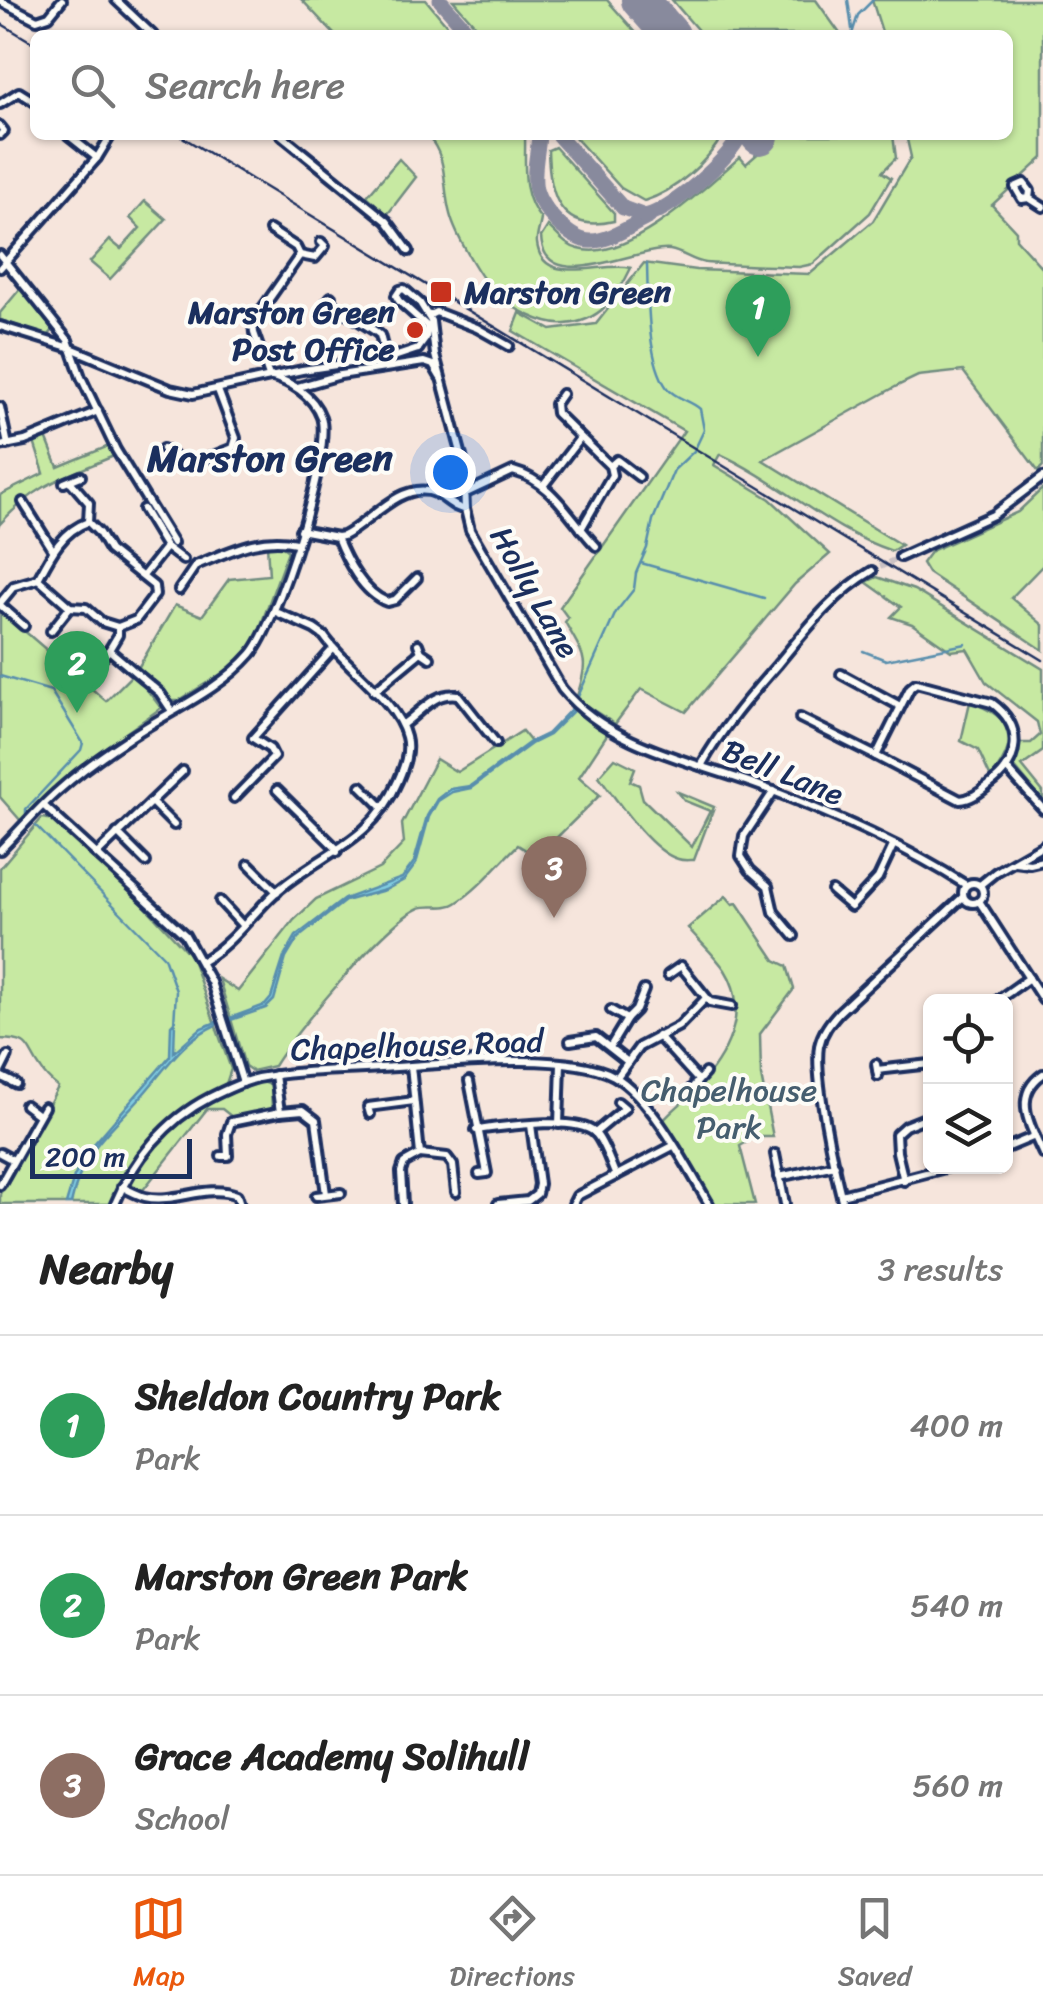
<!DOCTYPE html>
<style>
:root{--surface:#fff;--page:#f6f6f6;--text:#222;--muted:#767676;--line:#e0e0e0;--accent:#ea580c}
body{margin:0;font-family:Sriracha,sans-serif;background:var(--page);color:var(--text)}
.controls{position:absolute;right:30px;bottom:30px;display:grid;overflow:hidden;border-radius:15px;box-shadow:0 2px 8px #0004}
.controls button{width:90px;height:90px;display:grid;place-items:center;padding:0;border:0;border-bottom:2px solid var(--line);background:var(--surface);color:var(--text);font:50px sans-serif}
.scale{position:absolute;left:30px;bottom:25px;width:162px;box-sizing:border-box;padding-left:10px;border:5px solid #1b2f5e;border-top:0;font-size:28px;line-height:35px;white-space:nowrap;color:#1b2f5e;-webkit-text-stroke:8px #fdfcf7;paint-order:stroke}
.you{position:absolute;left:450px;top:472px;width:35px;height:35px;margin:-25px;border:8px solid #fff;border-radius:50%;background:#1a73e8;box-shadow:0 0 0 15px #1a73e833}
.badge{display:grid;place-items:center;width:65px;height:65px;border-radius:50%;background:var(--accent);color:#fff;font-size:32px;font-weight:700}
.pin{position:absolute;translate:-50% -82px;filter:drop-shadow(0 2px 5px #0008)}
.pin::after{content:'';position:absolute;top:52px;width:35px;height:30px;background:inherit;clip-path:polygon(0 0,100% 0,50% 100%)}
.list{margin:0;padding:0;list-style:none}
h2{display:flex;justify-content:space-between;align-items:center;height:130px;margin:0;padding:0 40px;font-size:42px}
h2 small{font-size:32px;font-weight:400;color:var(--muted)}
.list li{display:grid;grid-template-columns:65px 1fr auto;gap:30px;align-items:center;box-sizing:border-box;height:180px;padding:0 40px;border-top:2px solid var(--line)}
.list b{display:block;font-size:38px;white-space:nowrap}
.list p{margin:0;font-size:32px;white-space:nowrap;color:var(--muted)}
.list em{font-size:32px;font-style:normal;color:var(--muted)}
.icon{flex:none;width:55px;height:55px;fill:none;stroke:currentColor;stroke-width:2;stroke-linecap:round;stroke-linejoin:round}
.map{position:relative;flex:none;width:1043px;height:1204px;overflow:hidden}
.search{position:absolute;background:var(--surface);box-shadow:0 2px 8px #0004;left:30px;right:30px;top:30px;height:110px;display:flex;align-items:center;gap:25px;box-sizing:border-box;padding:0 35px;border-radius:15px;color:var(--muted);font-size:38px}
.sheet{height:670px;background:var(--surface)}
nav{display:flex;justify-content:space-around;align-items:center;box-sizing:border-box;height:140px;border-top:2px solid var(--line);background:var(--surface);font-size:28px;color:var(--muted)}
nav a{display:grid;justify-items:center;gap:5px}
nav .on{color:var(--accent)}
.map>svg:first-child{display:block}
.green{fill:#c7e9a2;stroke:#718c80;stroke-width:2.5}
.water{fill:#81cde1;stroke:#588ead;stroke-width:2.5}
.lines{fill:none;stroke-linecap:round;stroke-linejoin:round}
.stream{stroke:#588ead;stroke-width:2.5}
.taxiway{stroke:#888a9d;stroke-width:15}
.runway{stroke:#888a9d;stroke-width:38}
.minor-tunnel{stroke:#cac1c3;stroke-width:6;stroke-dasharray:6 3;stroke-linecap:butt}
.minor-casing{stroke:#1b2f5e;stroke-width:14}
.minor{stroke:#fdfcf7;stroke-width:6}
.rail{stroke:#1b2f5e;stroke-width:2.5}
.poi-dot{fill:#c8321e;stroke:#fdfcf7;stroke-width:4}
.labels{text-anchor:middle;stroke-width:8;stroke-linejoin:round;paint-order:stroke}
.poi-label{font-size:32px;font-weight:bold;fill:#1b2f5e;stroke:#fdfcf7;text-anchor:start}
.street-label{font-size:32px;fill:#1b2f5e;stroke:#fdfcf7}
.park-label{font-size:32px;fill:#465e6f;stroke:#fdfcf7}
.quarter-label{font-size:38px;font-weight:bold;fill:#1b2f5e;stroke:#fdfcf7}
</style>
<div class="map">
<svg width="1043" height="1204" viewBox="0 0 1043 1204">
<rect width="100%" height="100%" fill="#f6e5dc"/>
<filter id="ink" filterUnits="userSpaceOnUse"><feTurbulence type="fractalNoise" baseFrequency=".01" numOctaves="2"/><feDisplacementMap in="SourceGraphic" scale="20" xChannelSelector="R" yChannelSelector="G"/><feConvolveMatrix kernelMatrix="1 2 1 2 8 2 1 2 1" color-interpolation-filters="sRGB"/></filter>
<g filter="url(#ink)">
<g class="green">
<polygon points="302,0 426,0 455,35 335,35"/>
<polygon points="453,0 607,0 638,35 484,35"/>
<polygon points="672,0 816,0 841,35 702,35"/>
<path d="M872,0H1043V158L992,205L1016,231V239L1043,269V466L1038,471L963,371L918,376L897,386L763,460L901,545L892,551C830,531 779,481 720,454L714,465L770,499L830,554L795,584L686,712L641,689L615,724L576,699C590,658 585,658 565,622L568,618L560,607L684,431L513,331L520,313L551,330L596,324L644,263L696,270L810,274L873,221L911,157L906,135H1008V35H883Z"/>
<path d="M427,135H525C526,166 520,193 541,219C540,227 536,236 537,243C542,289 606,260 631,268C617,298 599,322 565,324C544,326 511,308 496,294C481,280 455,234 450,214C442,185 449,159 427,135Z"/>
<path d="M573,135H723C706,163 676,191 644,201L621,188Z"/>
<path d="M779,135H893L896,158L882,172L891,178L870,213L813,264L799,267C768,266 737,265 706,263C693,262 683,252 670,250C638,246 544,298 541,237L548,226C558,235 565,246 579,249C627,263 706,187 740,157L746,164Z"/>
<path d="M555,147L614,213V221C560,234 549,195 548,150Z"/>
<polygon points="399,159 416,177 387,215 367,196"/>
<polygon points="145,201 166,219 110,279 90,262 110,240 121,249 140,228 130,218"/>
<polygon points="20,289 53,330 48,336 0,320 0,313"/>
<path d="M46,437L58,467L111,445L116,455C67,476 37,483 0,524V495L44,473L34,442Z"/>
<polygon points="1043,488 1043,565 1011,598 1043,625 1043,650 928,573 922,563 931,551 1018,512"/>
<polygon points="267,545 280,545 288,551 254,644 232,667 178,701 172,701 161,686 138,668 175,605 202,616 229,579 269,575"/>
<polygon points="877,577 914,590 1043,669 1043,751 1022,766 1043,792 1043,801 1014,766 1020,743 1031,743 1040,735 1037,722 986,682 967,649 951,651 912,624 891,617 901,607 866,582"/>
<polygon points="0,610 106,701 134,673 161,708 89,759 21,821 0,797"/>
<path d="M970,702C1017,718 1019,742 991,778L978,750L961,741Z"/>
<path d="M574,708L608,733L579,777L600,795L537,857L518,845C499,863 479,889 456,903C446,910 430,904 419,908C385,923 294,1033 274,1066L252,1071L245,1066L219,979L238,991L294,920L316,899L380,868L404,843L402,824L436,759L457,772L522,731L531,742L547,735Z"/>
<path d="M615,758L635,768L630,781L639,785L643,799L692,847L710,811L685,801L678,792L714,807L694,860C689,860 683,861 678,859C650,851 616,799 599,776Z"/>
<path d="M42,818L54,820L125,885L191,956L231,1069L226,1084C176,1113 132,1148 112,1204H0V1194L58,1087C52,1082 45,1076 41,1069C25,1047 33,1040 0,1039V868Z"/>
<path d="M726,896L733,904L737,903L775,960L787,966L794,989L760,1034L761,1076L773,1137H756L740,1146L755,1204H712L662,1122C672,1110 685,1101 696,1089C724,1060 752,1012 725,970C715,955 700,942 688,928Z"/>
<path d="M263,1082L271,1085L272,1109L232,1117L222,1109H207L143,1190L131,1184L130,1180C164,1129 203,1099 263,1082Z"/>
</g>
<g class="water">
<polygon points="573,707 575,709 549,735 531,744 471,788 452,792 438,801 429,817 416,864 404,880 385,890 345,901 298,938 286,958 274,1000 266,1008 231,1020 230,1018 265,1005 271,998 284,957 296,936 344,899 402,878 414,862 427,816 437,799 450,789 470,786 530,742 547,734"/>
<path d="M175,1021L174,1052L201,1028L216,1022V1025C181,1040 163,1073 138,1100C123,1117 103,1134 91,1153C81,1169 75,1186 71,1204H66L74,1177L87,1152L170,1056L171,1025Z"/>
</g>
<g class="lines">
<g class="stream">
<polyline points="848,0 852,29"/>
<polyline points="852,34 858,15 873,0"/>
<polyline points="641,563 764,598"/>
<polyline points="863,651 886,660 966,644"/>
<polyline points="0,676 51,691 83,743 81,750 26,809 26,814"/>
<path d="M572,710L616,612L634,589L636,573L647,548L653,520L674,470L694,451L704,430L700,409C690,400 676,399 667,388C647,360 648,298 647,264"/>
<polyline points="36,826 164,957 176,991 174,1024"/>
</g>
<g class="taxiway">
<polyline points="440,0 471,35"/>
<path d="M539,135C538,152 532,173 536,190C541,209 570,241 591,241C610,241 632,225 649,217"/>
<path d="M558,135L623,208L645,216C669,212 731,158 740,135"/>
</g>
<g class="runway">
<polyline points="640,0 671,35"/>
<polyline points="759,135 760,136"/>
</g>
<polyline class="minor-tunnel" points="872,571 900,557"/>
<defs>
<g id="minor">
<polyline points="116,0 153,35"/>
<polyline points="0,1 37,20 49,16 62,0"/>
<polyline points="0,104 19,92 35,102"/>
<polyline points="0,126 4,131 0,135"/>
<polyline points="68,135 97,158"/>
<polyline points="281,135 387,221 409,251"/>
<polyline points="1029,198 1030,191 1024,183 1015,187 1022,199 1029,198 1043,207"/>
<polyline points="270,230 296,247 300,255"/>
<polyline points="0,255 68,340 81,377 116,450 173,543"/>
<polyline points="0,268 97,158 111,135"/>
<polyline points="328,301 375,331 380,335 386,358"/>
<polyline points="325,305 331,297"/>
<polyline points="428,316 436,312 477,328 509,346"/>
<polyline points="0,326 71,348 170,389 193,394 302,370 397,356 418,349"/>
<path d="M418,349L426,338L427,326L399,301L396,296L400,290L404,289L420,303L431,321L435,355L463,460L465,509L470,530L562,689C612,750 704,763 773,791C838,817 907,847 966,885"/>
<polyline points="269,376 254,333 253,322 300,255 315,258 325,246 321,242"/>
<polyline points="298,387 340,375 424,362 433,365 440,377"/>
<polyline points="562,394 555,404 556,413 610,466 612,475 581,529"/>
<polyline points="0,407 8,445"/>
<polyline points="0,446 25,441 98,411"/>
<polyline points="163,449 188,466 233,448 236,438 218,390"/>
<polyline points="610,466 617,460 639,477"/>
<polyline points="70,481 89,503 88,522"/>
<polyline points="64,483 81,476"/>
<polyline points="543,486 580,438"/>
<path d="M464,494L513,471C552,481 570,519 596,546"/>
<polyline points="23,502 53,550"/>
<polyline points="143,509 166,547 183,560"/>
<path d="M300,530L337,537L343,536C369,523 398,485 429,491C444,494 451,508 465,509"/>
<path d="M337,537C346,560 363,593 387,602L395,600L417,578"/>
<polyline points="900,557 993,515 1043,477"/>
<path d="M196,565C229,552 259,535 296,543"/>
<polyline points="143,576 166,547"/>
<polyline points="179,590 196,565"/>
<polyline points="0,603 14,586 38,579"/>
<polyline points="0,605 24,626"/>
<path d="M118,627L136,620L155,595L154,586L109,550L99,533L88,522C62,531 50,556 38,579L70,607L86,608L102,622L118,627V635L109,650L160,693L172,711"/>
<polyline points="51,631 70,607"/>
<polyline points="418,644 421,652 430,658"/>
<polyline points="96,665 109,650"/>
<polyline points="841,674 900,706"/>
<path d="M916,683L992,703C1025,727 1020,763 989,785C980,792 972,799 960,800L876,756L910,688Z"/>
<polyline points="374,691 421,652"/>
<polyline points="800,718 876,756"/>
<path d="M402,725C420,713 434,691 458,695L496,743"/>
<path d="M701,766C722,728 749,697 777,665C806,630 833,594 872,571"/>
<polyline points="1007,769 1043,809"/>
<polyline points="361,786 383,808"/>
<polyline points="277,790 336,848 337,852"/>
<polyline points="774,791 744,836 741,856 750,870 768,886 774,912 794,936"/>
<polyline points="234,798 274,757 270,749 253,738 333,649"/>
<polyline points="151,802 174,825"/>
<polyline points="44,806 185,935 211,982 243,1083"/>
<polyline points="117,833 146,862"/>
<path d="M0,850C20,830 38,808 59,790C79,772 103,755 126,740C167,712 218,692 251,654C276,626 333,451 321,417C313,395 290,381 269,376"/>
<polyline points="98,853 183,771"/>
<polyline points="1015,862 1030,864 1043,861"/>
<polyline points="249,864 277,892"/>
<circle cx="973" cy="893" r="10"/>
<polyline points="980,885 996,872 1043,845"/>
<polyline points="832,891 851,907 878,878 893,846"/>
<polyline points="220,901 243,926"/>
<polyline points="979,901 1043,1000"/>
<path d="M202,961C231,945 250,916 275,893C320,853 372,843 398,781C404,767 410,752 406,737C397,700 346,668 324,636L314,629L276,612"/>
<polyline points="668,975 681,966 710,1002 732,1006"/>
<polyline points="995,1002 1029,978"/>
<polyline points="627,1019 636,1010 644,990"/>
<polyline points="658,1036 698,1080"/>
<polyline points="570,1041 596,1037 628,1062"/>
<polyline points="610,1047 627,1019 611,1010"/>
<polyline points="876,1064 878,1076"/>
<polyline points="411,1066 420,1154 447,1157 453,1165 456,1192"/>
<polyline points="877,1070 930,1064"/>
<polyline points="0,1072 8,1056"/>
<path d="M1043,1074C1011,1096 1031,1127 1043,1154"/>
<polyline points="0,1076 16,1084"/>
<polyline points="617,1077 639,1047 679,1026 706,998"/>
<polyline points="469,1081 487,1173 479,1174"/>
<polyline points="691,1089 705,1073"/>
<polyline points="25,1105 37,1114"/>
<polyline points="280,1112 303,1110 316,1120 326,1194"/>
<polyline points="370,1114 368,1107 414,1101"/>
<polyline points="559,1124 561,1064"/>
<path d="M476,1130C501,1127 576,1115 595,1133C604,1142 610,1163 616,1176"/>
<polyline points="595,1133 625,1108 618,1102"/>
<polyline points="1006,1148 1035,1136"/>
<polyline points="0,1153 13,1160"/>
<polyline points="775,1154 785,1204"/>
<polyline points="221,1156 228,1156 227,1134 231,1122 280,1112 275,1075"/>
<polyline points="779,1177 835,1165"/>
<polyline points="904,1181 897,1152 896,1134 905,1126 930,1116"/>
<polyline points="0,1185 44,1107"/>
<path d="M122,1187C129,1190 137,1195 145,1197C175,1204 207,1183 237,1195L240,1204"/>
<polyline points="841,1195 953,1166"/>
<polyline points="316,1196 341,1193"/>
<path d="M115,1204C133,1160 166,1120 209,1098C225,1090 241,1082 258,1078C298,1070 340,1071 380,1068C435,1065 568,1050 614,1076C651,1097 687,1167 709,1204"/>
<polyline points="403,1204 401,1172 404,1163 420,1154"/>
<polyline points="498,1204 528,1201 537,1194 539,1184 531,1125"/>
<polyline points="573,1204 577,1196 673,1146"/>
<path d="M843,1204C834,1169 814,1078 819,1046C822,1032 830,1022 839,1012L963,897"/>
</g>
</defs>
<use href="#minor" class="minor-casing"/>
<use href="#minor" class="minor"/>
<g class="rail">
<polyline points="0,23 35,44"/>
<polyline points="179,135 1043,660"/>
</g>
</g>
</g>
<g class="poi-dot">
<rect x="429" y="280" width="24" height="24" rx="5"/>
<circle cx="415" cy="330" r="10"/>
</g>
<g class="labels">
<g class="poi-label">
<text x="464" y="303">Marston Green</text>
<text x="395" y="323" text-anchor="end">Marston Green<tspan x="395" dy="37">Post Office</tspan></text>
</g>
<g class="street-label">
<text transform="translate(535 592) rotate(60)" y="11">Holly Lane</text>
<text transform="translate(783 772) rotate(22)" y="11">Bell Lane</text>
<text transform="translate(417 1045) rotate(-2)" y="11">Chapelhouse Road</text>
</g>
<g class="park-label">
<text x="729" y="1101">Chapelhouse<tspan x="729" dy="37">Park</tspan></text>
</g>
<g class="quarter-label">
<text x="270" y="471">Marston Green</text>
</g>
</g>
</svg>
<div class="controls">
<button><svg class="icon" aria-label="locate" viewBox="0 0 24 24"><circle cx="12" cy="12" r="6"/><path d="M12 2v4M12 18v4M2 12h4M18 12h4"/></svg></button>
<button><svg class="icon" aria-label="layers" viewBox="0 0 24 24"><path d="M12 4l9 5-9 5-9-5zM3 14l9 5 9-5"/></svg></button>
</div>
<div class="scale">200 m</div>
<div class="you"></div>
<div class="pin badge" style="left:758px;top:357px;background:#2e9e5b">1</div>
<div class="pin badge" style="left:77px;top:713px;background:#2e9e5b">2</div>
<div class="pin badge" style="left:554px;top:918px;background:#8d6e63">3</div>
<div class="search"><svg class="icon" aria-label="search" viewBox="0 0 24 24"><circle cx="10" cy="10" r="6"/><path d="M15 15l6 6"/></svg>Search here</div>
</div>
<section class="sheet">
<h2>Nearby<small>3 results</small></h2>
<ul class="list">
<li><span class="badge" style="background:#2e9e5b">1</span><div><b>Sheldon Country Park</b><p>Park</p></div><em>400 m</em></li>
<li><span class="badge" style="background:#2e9e5b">2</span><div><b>Marston Green Park</b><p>Park</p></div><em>540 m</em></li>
<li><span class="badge" style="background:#8d6e63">3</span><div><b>Grace Academy Solihull</b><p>School</p></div><em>560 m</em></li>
</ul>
</section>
<nav>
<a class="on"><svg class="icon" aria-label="map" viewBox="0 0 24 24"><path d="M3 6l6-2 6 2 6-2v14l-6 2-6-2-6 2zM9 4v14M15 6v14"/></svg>Map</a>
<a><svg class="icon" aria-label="directions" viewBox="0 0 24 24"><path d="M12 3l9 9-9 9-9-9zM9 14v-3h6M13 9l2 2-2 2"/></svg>Directions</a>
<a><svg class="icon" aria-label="saved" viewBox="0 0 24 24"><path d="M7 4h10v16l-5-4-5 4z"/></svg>Saved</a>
</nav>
